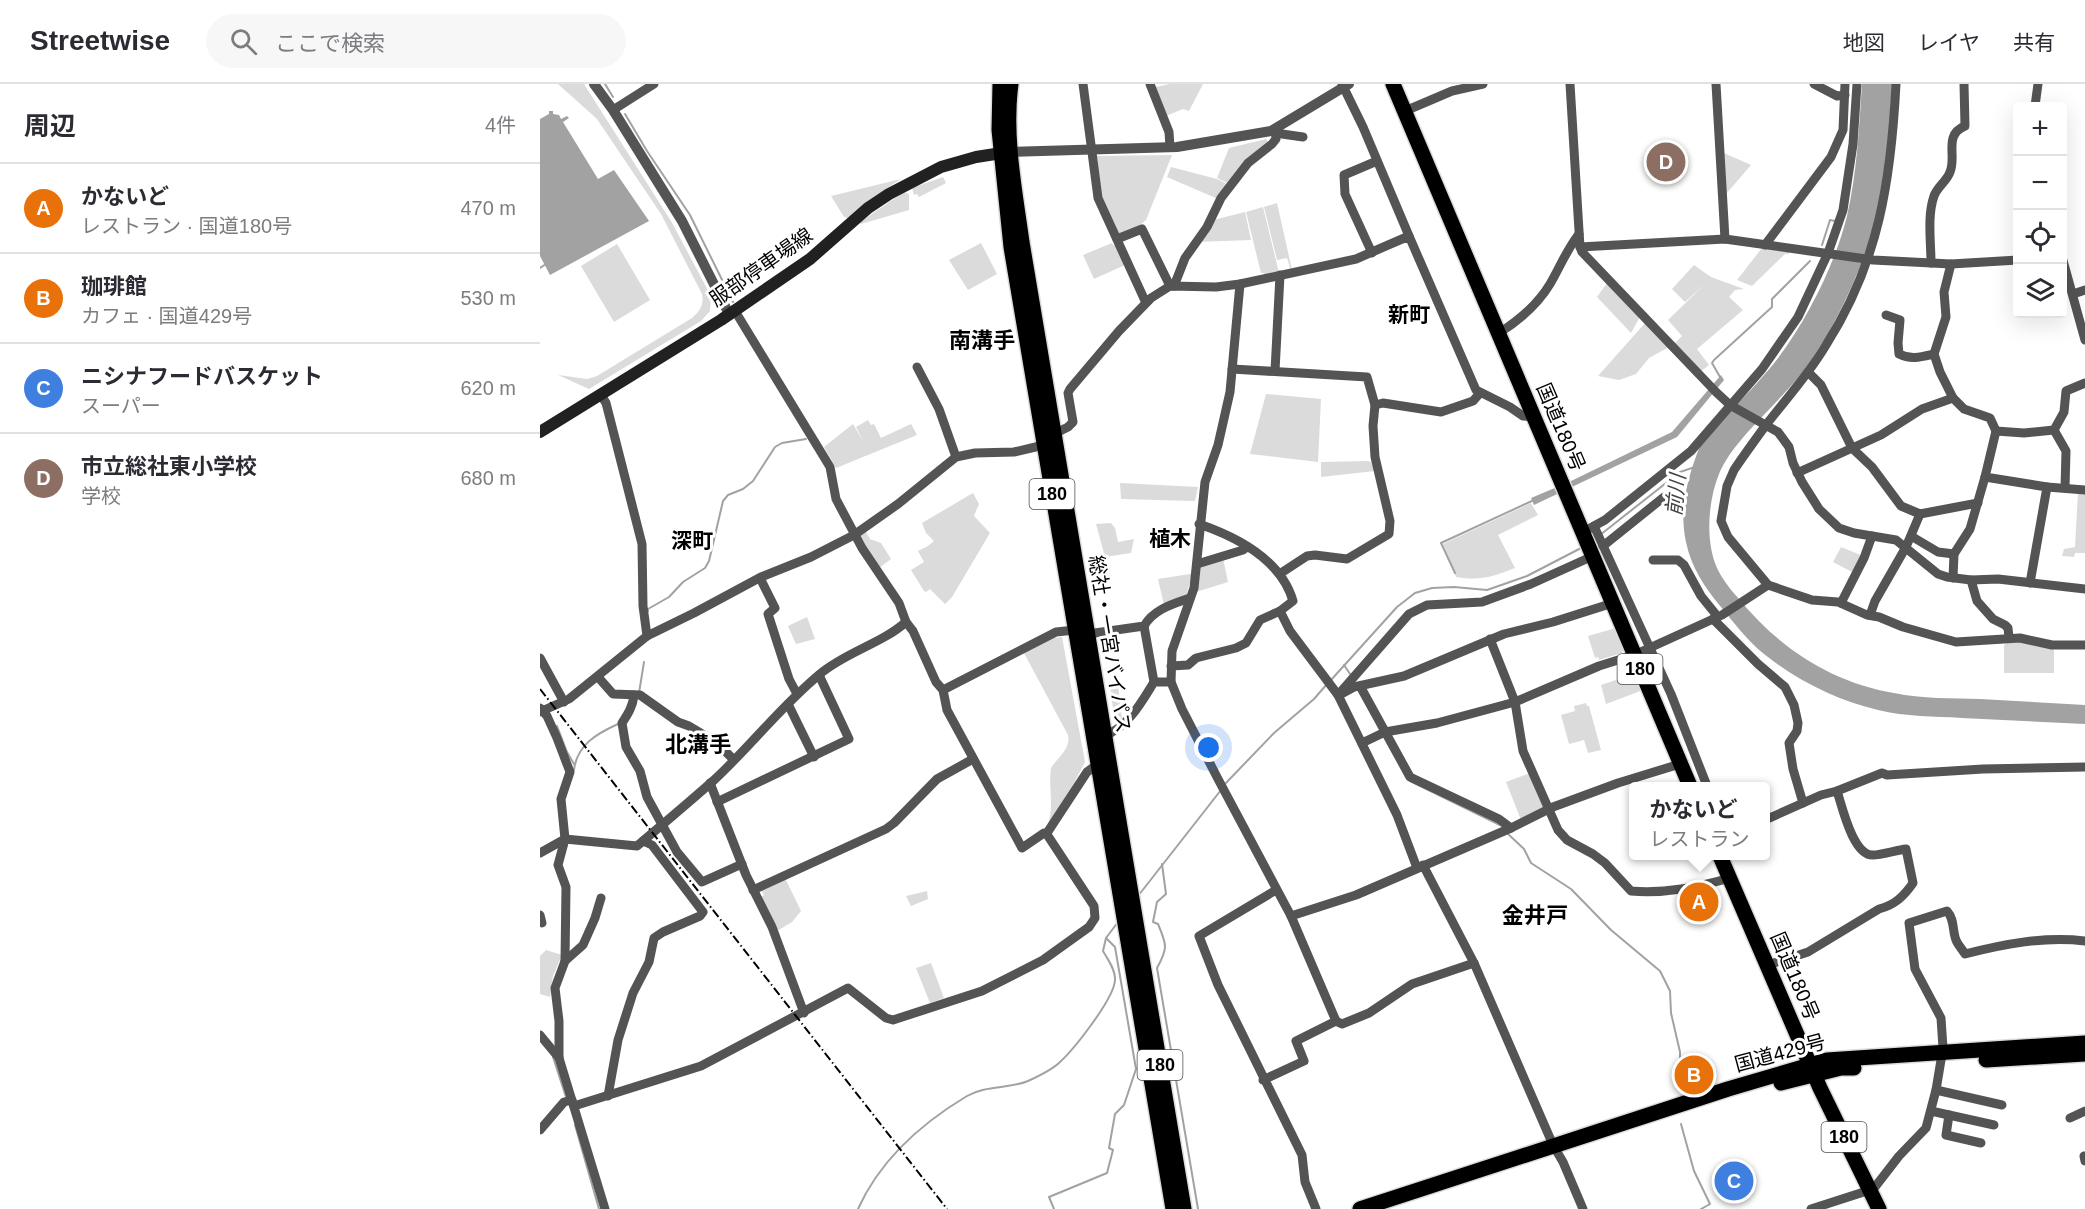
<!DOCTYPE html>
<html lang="ja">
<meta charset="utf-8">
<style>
:root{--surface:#fff;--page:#f7f7f7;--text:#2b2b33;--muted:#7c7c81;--line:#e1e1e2;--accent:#d93025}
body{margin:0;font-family:Helvetica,"Noto Sans JP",sans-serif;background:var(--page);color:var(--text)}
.controls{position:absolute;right:18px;top:18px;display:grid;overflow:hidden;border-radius:6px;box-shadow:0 6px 24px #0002}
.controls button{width:54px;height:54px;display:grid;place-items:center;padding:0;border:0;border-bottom:2px solid var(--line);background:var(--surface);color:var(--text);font:30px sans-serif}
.you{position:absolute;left:669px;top:664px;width:21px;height:21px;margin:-15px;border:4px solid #fff;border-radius:50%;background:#1a73e8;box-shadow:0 0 0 9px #1a73e833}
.badge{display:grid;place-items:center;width:39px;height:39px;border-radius:50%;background:var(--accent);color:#fff;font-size:20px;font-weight:700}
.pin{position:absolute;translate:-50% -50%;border:3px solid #fff;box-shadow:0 2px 6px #0006}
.popup{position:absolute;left:1089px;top:698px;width:141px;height:78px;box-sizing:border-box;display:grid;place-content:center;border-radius:6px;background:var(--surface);filter:drop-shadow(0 2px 4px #0005);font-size:20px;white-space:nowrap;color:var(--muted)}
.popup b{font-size:22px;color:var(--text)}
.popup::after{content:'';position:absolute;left:50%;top:100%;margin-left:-12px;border:12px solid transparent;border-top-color:var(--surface)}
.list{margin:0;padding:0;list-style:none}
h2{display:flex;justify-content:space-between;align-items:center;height:78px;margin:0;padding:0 24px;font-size:26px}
h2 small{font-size:20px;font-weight:400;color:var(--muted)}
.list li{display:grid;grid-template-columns:39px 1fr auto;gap:18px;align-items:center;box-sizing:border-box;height:90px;padding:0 24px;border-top:2px solid var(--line)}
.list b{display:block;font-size:22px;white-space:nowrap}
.list p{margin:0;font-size:20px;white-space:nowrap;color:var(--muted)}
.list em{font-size:20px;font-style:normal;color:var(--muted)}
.icon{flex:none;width:33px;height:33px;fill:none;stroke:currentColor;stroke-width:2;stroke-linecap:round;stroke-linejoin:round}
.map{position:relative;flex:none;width:1545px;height:1125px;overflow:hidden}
header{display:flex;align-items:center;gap:36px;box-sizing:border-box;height:84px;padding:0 30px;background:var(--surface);border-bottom:2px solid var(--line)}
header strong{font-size:28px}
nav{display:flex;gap:33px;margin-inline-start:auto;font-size:21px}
.search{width:420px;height:54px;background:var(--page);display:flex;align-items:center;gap:15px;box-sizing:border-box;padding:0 21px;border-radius:33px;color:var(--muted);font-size:22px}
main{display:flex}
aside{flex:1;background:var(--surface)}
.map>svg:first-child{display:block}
.green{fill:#dbdbdb}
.water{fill:#a2a2a2}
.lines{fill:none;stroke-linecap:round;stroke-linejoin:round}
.stream{stroke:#a2a2a2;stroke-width:2}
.trunk-casing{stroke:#dbdbdb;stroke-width:18}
.minor{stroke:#545454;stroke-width:9}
.tertiary{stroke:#545454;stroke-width:10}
.secondary{stroke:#212121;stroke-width:12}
.trunk{stroke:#000;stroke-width:15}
.rail{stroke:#000;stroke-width:2;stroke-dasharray:9 3 1.5 3;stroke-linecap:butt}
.labels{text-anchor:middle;stroke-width:6;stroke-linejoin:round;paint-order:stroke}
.shield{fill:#fff;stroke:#4c4c4c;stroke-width:1.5}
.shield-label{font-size:18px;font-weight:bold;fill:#000}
.street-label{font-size:20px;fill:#000;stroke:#fff}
.neighbourhood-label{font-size:21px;font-weight:bold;fill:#000;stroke:#fff}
.water-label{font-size:21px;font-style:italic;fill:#434343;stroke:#fff}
.quarter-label{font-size:22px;font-weight:bold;fill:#000;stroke:#fff}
</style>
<header>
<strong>Streetwise</strong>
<div class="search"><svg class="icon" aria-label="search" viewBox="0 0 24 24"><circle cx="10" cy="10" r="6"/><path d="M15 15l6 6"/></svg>ここで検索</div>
<nav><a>地図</a><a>レイヤ</a><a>共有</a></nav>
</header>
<main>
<aside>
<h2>周辺<small>4件</small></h2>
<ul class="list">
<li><span class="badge" style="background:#e8710a">A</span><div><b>かないど</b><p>レストラン · 国道180号</p></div><em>470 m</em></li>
<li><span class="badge" style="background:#e8710a">B</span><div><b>珈琲館</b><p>カフェ · 国道429号</p></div><em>530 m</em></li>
<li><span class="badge" style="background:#3f7fe0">C</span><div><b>ニシナフードバスケット</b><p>スーパー</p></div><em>620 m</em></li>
<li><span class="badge" style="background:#8d6e63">D</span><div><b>市立総社東小学校</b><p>学校</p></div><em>680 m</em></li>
</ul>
</aside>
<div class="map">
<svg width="1545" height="1125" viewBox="0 0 1545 1125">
<rect width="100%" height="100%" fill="#fff"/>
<g class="green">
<path d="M18,0H44L131,137L171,212L170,227L161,237L49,305L18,291L47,295L57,292L152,234C160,227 164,221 162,210L121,130L57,35Z"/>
<polygon points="630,0 663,0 649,27 643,25 626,32 615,3"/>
<polygon points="726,55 729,60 689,100 677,94 689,64"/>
<polygon points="1184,69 1211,81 1186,110"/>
<polygon points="632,71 606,136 596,144 578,151 561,111 557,72"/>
<polygon points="631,83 677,95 689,101 678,115 627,93"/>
<polygon points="403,93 406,99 379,113 377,110 374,111 372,104"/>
<polygon points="361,95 329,116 308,134 304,133 291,112"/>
<polygon points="364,108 369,110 369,126 321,140 320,138"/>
<polygon points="737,119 752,186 751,187 747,174 737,176 724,123"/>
<polygon points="723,123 739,189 724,192 724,189 721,189 706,128"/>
<polygon points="705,128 711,156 657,158 673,136"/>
<polygon points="441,159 457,190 428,206 409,176"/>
<polygon points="572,159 573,161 576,160 585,181 554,195 543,171"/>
<polygon points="77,160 110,216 74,238 41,182"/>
<polygon points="1222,164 1249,168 1249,170 1245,170 1212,202 1197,196"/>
<polygon points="1154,181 1171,193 1204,205 1195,206 1189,213 1203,226 1157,265 1169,281 1161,287 1134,260 1142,252 1128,236 1165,200 1145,218 1132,205"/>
<polygon points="1067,199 1100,233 1091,249 1057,213"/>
<polygon points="1106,238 1129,263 1109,274 1096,290 1079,296 1058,292"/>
<polygon points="726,310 781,315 778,378 710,370"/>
<polygon points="328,336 331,341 334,340 341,354 371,340 377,351 296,384 284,363 313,340 324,359 316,343"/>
<polygon points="828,377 833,379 835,387 781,393 781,378"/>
<polygon points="580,399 658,403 655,417 581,415"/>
<polygon points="1538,408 1545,409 1545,469 1535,469 1534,473 1522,472 1524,465 1535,463"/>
<polygon points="433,409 439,420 434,432 450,449 412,513 405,520 390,505 386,508 384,507 371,486 384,478 378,467 388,462 394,457 386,449 382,439"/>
<path d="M991,419L998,431L958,451L975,484C952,493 941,497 916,493L903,460Z"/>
<polygon points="571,439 575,444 578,458 594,455 591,469 565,473 556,440"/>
<polygon points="325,446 330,455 341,459 351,475 339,484 317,452"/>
<polygon points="1301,463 1323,472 1314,489 1293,478"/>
<polygon points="683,474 688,498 656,508 659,481"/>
<polygon points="650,490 652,491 646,512 624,521 618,495"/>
<polygon points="267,533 275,555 256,560 248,542"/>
<polygon points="1076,544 1084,563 1082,569 1059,576 1058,573 1055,574 1048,552"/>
<path d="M522,553L545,678L534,699L507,743C515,723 508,704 511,684C518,673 531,665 528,651L484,569L514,554Z"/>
<polygon points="1470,557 1479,557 1514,564 1514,589 1464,589 1464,561"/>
<polygon points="1096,589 1103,606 1066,620 1061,601"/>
<polygon points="578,601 582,635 580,635 580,639 575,639 570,602"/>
<polygon points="1046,619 1047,622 1049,622 1061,666 1048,669 1044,656 1029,660 1021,631 1035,627 1034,622"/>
<polygon points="990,689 1005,725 981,736 966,698"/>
<polygon points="245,794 261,827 252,838 237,847 221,813 224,811 221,805"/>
<polygon points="387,807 388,815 371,822 366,812"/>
<polygon points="6,866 22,871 13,892 10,913 0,910 0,872"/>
<polygon points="391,879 404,914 390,919 376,884"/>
</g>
<g class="water">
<path d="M1322,0H1352C1349,40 1349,84 1339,123C1324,182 1297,243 1260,291C1237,321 1192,357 1179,390C1168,417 1165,457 1177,484C1182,495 1191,506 1199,515C1239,564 1291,598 1354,609C1382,615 1412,614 1440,615C1475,617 1510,619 1545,621V640C1504,638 1463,636 1422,634C1394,632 1366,633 1338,626C1298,617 1256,596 1224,570C1208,557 1194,539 1181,523C1165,504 1151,483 1146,458C1139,427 1147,396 1158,367C1163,355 1173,345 1182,336C1200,317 1219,298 1235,278C1266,238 1295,181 1307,132C1317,89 1319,44 1322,0Z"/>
<polygon points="9,27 13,27 13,30 19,31 21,35 27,32 29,34 23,38 58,95 74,86 109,137 10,191 0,172 0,35 9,30"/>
<polygon points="1181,291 1184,296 1137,353 994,421 991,414 1029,398 1132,348"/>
</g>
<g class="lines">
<g class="stream">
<polyline points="65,0 73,13"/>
<polyline points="85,30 107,67 150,131 193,218"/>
<polyline points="1282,161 1290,136 1295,137"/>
<polyline points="0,184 6,180"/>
<polyline points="1180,293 1172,279 1174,276 1232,223 1232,215 1270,177"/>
<polyline points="1060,451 1140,388 1155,383"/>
<polyline points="915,489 901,459 994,416"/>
<polyline points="108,527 108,525 129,513 143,498 165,484 169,477 183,417 188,411 203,405 213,397 235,363 242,359 266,355"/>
<polyline points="804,581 810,590"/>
<polyline points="791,596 857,523 875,509 892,504 914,503 947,506 987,492 1043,463"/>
<polyline points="99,609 104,578"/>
<polyline points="17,642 27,668 34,680"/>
<path d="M34,686C37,661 56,650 78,640"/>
<polyline points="870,697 962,742"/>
<polyline points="684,701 734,649 774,615 787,600"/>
<polyline points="967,749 984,765 991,779 1031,805 1071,846 1120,887 1130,907 1131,929 1140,968 1140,989 1144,1010"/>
<path d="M622,780L626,810L617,818L613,838L618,840C627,861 628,864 617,884L658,1125"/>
<polyline points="598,812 681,706"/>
<polyline points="13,973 26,1013"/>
<polyline points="1141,1040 1154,1087 1170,1120 1161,1125"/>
<polyline points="35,1041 59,1125"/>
<path d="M318,1125C340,1076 382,1039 427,1012C446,1001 469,1005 488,997C499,992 512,986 520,978C534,965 574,915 575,896C576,886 567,874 563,867L566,854L578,838"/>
<polyline points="514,1125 509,1113 567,1089 573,1066 569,1064 575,1030 584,1021 596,985 575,863 566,854"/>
</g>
<defs>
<g id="trunk">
<polyline points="460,0 459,46 471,163 633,1125"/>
<path d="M471,0C464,52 475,107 482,158L644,1125"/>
<polyline points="853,0 1150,702"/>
<polyline points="1180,772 1280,1004 1339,1125"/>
<polyline points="1446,976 1545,970"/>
<polyline points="1241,999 1301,984 1314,984"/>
<polyline points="820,1125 1188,1005 1287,976 1545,959"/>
</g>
</defs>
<use href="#trunk" class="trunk-casing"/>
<g class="minor">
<polyline points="543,0 558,114 606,219"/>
<polyline points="610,0 629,48 630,63"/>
<polyline points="802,0 823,43 869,152"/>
<polyline points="1030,0 1040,163 1042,168 1176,308 1190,321 1238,348 1249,363 1253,379 1262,398 1279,425 1299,444 1314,449 1356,456 1398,490 1407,493 1431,496 1458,495 1545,505"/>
<polyline points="1176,0 1185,155"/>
<polyline points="1274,0 1297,12 1305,11"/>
<path d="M1356,0C1351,96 1339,178 1286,261C1269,290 1246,315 1226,341C1215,356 1204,371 1194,386L1187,402L1181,437L1188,453L1228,501L1272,516L1298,518L1327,531L1339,533L1363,543L1416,558L1480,554L1512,561H1545"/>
<polyline points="1495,22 1498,0"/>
<polyline points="73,26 114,0"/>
<polyline points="865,27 912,7 943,0"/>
<polyline points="735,45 742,50 763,53"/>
<polyline points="577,155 602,145 630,202"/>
<polyline points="1225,161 1291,73 1303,46 1305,0"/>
<polyline points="1040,163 1185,155 1333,176 1411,180 1478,176"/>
<polyline points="832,169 805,110 804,91 837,77"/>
<polyline points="1522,173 1545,256"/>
<path d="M1391,179C1391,158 1387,132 1394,112C1397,103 1407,97 1410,88C1417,72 1403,51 1425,42L1424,0"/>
<polyline points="1411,180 1404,208 1406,233 1394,270 1400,288 1413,314"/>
<polyline points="700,200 690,308 678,361 665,398 654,504 632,567 631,598 642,625 678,695 751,832 796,937"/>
<polyline points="634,202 645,174 667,143 681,114 708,79 732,60 736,55 735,45"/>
<polyline points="1533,210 1545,206"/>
<polyline points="195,227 290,383 296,415 322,464 359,519 366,538 373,547 396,598 403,606 407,626 482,764 504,749 507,749 547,688 558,680"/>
<path d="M1346,231L1360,236L1358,259L1359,270C1371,276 1381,273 1394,270"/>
<path d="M959,249C978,237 998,220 1010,200C1020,183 1027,165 1039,150"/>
<polyline points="377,283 399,325 416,373"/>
<polyline points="692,285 827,293 835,321 833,342 835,373 850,437 849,450 807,475 775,471 767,472 741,489"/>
<polyline points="735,287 740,191"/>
<polyline points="1268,288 1281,301 1312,364 1332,383 1361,422 1380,430 1438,419"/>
<polyline points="61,311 66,319 102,460 103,522 107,552"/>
<polyline points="835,321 843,319 901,328 933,317 940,309"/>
<polyline points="1514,346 1526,367 1525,404"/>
<polyline points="1456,347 1484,349 1514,346 1524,328 1526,307 1545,299"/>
<polyline points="1257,389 1341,351 1382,325 1413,314 1424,325 1450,334 1456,347 1445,393 1507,403 1490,499"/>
<polyline points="1507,403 1545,406"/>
<polyline points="1054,442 1131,610 1167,702"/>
<polyline points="1043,448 1065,436 1151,367 1222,285 1258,233 1288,169 1303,126 1313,60 1317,0"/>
<polyline points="1371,452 1398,468 1414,470"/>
<polyline points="1063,462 1124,413"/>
<polyline points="1113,476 1138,476 1144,481 1161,512 1178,533"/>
<polyline points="657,480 703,466 707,463"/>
<polyline points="220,494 235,524 228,530 249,595 257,610"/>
<polyline points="1413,494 1414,470 1430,445 1445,393"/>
<polyline points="1431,496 1437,517 1453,535 1465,541 1468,544 1469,554"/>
<polyline points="1301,519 1324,474 1332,452"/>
<polyline points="740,527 750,547 798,611 857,731 877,784"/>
<polyline points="1330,531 1335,517 1366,463 1380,430"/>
<polyline points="1173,535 1218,580 1245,603 1254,621 1258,639 1257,647 1249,659 1253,685 1263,719"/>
<polyline points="604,542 614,598"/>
<path d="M950,555L975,618L983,667L1018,746L1027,756L1053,770L1065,779L1091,807C1125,810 1158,803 1190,794"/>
<polyline points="0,574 24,618"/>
<path d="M631,582L648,581L656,574L696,564L706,559L720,536L740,527L753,517C741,476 697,453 659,440"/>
<polyline points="58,593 73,610 100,611 138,638 149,642 176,658 193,675"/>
<polyline points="820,602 870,693 959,735 971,744"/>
<path d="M403,606L516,548L535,546L548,550L604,542C614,525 633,520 650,514"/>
<polyline points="803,609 814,603 864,592 964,550 1013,538 1073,519"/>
<path d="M94,611C93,622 88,630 82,639L86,663L100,687L107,713L137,768L162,798L202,780"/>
<polyline points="798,611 869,530 887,521 942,518 991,500 1053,472"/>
<polyline points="248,620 274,673"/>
<polyline points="0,624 7,632 17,654 30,688 21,715 25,755 18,781 26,803 25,877"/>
<polyline points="0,628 29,615 107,552 154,529 221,493 271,473 314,451 358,420 416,373 435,369 474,368 504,361 514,350 528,343 533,338 528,309 530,305 579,247 611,214 630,202 676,203 700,200 816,175 869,152 936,306 970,323 983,332 994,333"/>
<path d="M564,652C588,643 601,619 614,598H631"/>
<polyline points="822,659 845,648 897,639 975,618 1059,582 1094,571 1182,531 1228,501"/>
<polyline points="170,699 206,791 232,843 264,929"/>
<polyline points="1297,707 1342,689 1347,691 1443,685 1545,683"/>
<polyline points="177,718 309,655 279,591"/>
<path d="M1225,736L1281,711L1297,707C1302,722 1313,772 1333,771C1341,771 1357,766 1366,765L1373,799C1364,812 1355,821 1339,825L1268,868L1228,881"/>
<path d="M0,769L25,755L97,762C122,741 148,719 173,697C210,663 241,622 280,590C306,568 341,560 366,538"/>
<polyline points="883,781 934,879 1013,1061 1023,1078 1043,1125"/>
<polyline points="213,806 346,745 354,739 397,695 433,675"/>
<polyline points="736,806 659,852 678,901 762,1071 765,1098 776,1125"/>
<polyline points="0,831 2,839"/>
<polyline points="751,832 816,811 971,744 1013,723 1078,699 1140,680"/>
<polyline points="0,951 19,974 65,1125"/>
<polyline points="19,974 19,937 15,904 25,877 43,861 55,834 61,814"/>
<polyline points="723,996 764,977 756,957 796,937 802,940 829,929 872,900 934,879"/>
<polyline points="1396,1006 1462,1021"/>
<polyline points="68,1012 78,956 93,909 109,878 114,854 123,848 160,832 163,828 112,761 103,757"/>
<polyline points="34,1022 161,982 308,904 346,934 353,936 442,907 503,876 549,843 555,834 554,822 508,752 507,749"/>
<polyline points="1391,1027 1454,1041"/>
<polyline points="1409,1031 1406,1051 1441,1059"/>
<polyline points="1530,1034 1545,1027"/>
<polyline points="0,1046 24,1018 32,1016"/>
<polyline points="1544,1072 1545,1077"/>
<path d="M1271,1125L1330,1106L1335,1103L1359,1072L1386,1044L1396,1006L1403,964L1401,934L1375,885L1369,839L1407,827C1415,836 1412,846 1416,856C1418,861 1422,865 1425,870C1464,860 1505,852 1545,857"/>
</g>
<g class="tertiary">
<polyline points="54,0 73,26 142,137 189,230"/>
<polyline points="471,68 637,63 731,47 809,0"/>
</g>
<polyline class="secondary" points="0,348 181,236 270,175 328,124 349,110 401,83 436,73 468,68"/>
<use href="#trunk" class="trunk"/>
<polyline class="rail" points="0,605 407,1125"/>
</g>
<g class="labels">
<g class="shield">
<rect x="489.5" y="395" width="45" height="30" rx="4.5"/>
<rect x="1077.5" y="570" width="45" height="30" rx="4.5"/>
<rect x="597.5" y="966" width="45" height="30" rx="4.5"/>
<rect x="1281.5" y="1038" width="45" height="30" rx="4.5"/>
</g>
<g class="shield-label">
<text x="512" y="416">180</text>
<text x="1100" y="591">180</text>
<text x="620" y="987">180</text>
<text x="1304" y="1059">180</text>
</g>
<g class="street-label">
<text transform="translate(221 183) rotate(-35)" y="7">服部停車場線</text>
<text transform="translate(1021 343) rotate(67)" y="7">国道180号</text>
<text transform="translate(570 560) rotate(81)" y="7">総社・一宮バイパス</text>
<text transform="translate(1255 892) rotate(67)" y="7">国道180号</text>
<text transform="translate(1240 969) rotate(-15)" y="7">国道429号</text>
</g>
<g class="neighbourhood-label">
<text x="869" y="238">新町</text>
<text x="630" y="462">植木</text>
<text x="152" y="464">深町</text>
</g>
<g class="water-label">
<text transform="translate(1136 411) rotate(-84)" y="7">前川</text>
</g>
<g class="quarter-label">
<text x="442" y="264">南溝手</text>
<text x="158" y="668">北溝手</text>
<text x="995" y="839">金井戸</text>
</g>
</g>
</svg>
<div class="controls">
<button>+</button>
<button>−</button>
<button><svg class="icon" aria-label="locate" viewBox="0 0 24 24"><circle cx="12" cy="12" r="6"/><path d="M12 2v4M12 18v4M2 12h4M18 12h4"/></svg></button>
<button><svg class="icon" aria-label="layers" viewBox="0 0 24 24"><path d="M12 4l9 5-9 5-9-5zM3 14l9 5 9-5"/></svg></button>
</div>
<div class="you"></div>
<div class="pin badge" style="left:1159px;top:818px;background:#e8710a">A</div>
<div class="popup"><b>かないど</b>レストラン</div>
<div class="pin badge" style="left:1154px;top:991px;background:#e8710a">B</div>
<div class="pin badge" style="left:1194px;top:1097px;background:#3f7fe0">C</div>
<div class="pin badge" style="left:1126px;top:78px;background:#8d6e63">D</div>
</div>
</main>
